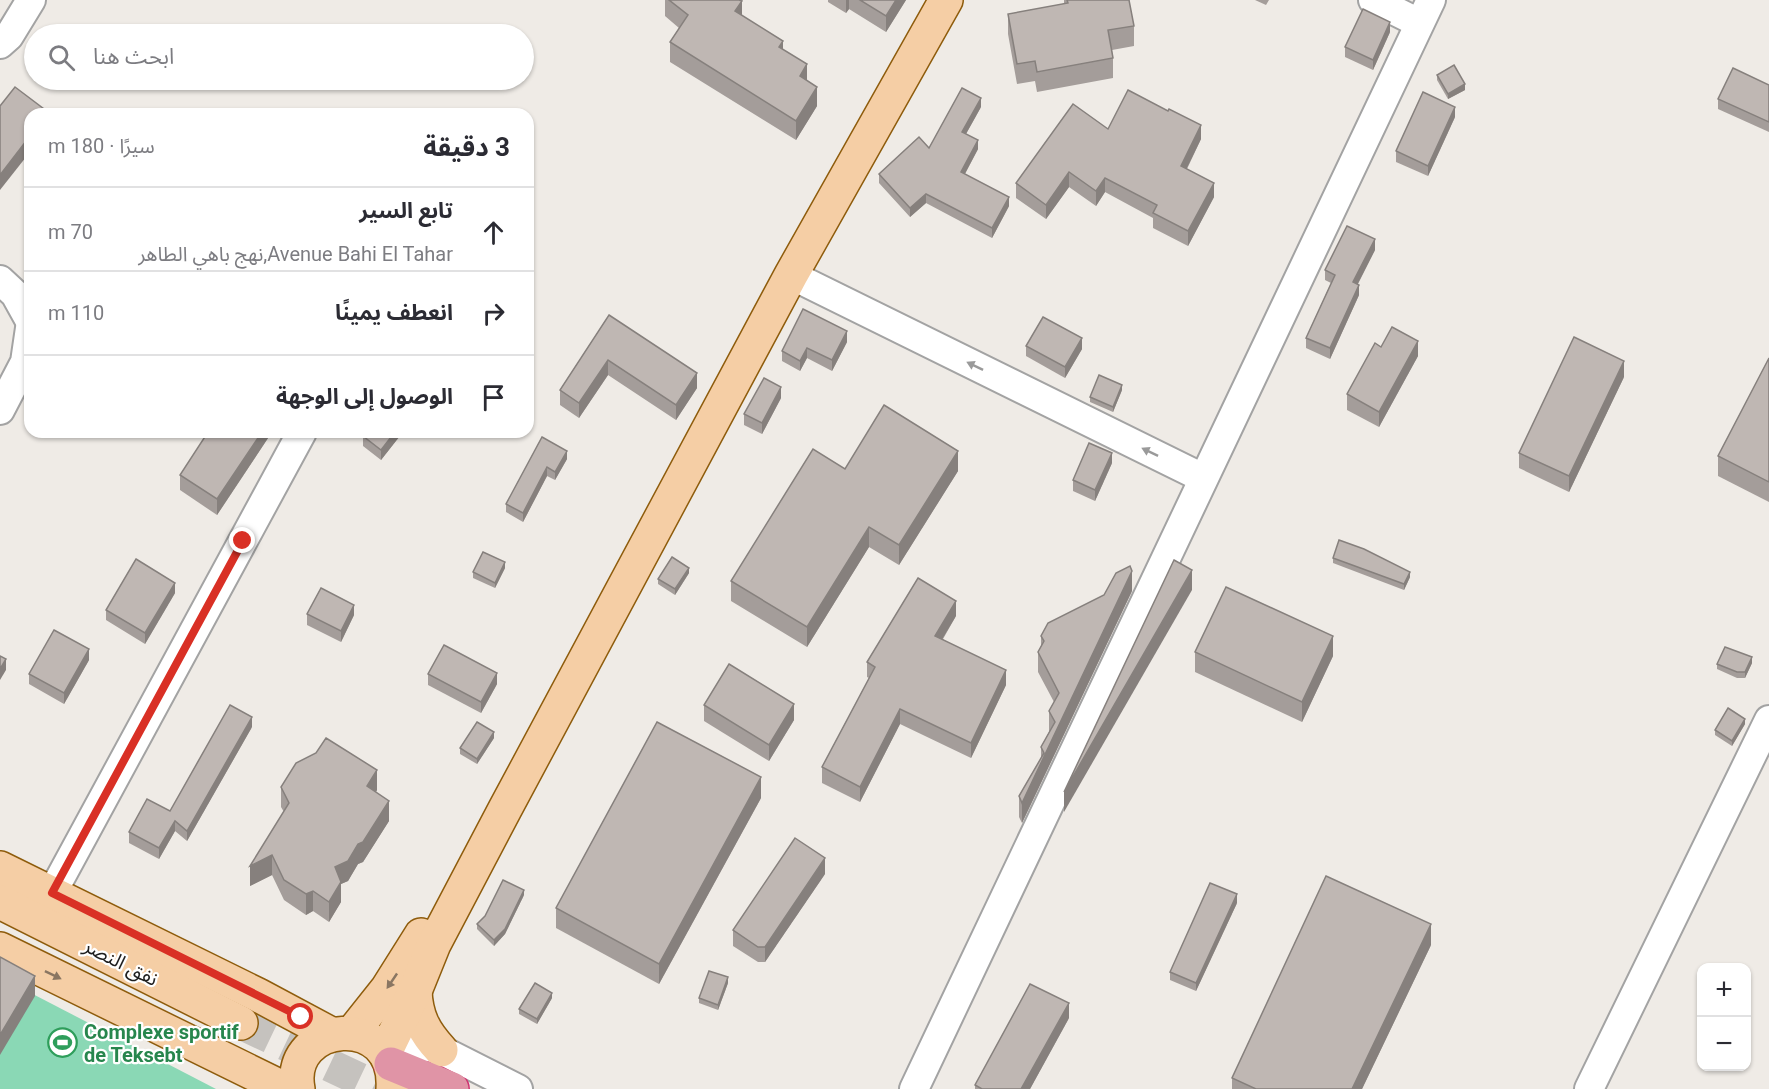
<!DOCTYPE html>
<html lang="ar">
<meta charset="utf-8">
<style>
:root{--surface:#fff;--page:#f2f2f3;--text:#2b2b33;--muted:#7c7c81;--line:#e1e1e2}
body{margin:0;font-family:Roboto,"Noto Sans Arabic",sans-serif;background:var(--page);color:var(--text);direction:rtl}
.controls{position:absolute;right:18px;bottom:18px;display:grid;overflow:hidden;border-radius:12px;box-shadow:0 2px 4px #0004}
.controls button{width:54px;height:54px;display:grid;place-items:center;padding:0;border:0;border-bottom:2px solid var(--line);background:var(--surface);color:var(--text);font:30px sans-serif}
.stop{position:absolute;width:18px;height:18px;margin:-14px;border:4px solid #d93025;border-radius:50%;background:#fff}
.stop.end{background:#d93025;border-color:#fff;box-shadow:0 2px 6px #0008}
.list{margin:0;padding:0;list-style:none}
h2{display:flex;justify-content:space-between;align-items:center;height:78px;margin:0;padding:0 24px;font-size:26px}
h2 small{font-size:20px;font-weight:400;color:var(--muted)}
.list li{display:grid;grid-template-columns:39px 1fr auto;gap:18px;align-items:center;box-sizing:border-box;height:84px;padding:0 24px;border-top:2px solid var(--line)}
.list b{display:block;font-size:22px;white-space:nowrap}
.list p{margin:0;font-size:20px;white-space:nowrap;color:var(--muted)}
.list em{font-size:20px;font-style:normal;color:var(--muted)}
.icon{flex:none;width:33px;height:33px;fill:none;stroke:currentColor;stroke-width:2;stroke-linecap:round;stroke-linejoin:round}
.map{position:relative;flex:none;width:1769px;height:1089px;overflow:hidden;direction:ltr}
.search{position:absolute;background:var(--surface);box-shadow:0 2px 4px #0004;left:24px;top:24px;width:510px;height:66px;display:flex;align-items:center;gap:15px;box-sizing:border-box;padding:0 21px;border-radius:33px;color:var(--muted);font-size:22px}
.panel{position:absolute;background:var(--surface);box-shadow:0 2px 4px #0004;left:24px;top:108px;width:510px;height:330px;border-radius:18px;direction:rtl}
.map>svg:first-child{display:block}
.pitch{fill:#8ad8b5}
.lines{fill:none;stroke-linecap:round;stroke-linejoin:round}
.major-tunnel{stroke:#c5c2be;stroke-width:33;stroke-dasharray:33 16;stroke-linecap:butt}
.minor-casing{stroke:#a3a3a3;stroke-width:32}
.major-casing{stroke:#8e5c0c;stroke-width:36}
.highway-casing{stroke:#cd3270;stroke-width:36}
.minor{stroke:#fff;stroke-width:28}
.major{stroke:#f5cea5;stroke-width:33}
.highway{stroke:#e094a6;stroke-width:33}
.wall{fill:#a49d9a}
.shaded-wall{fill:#86807d}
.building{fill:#bfb7b3;stroke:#86807d;stroke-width:1.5}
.oneway{fill:#9a9a9a}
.oneway2{fill:#8a7662}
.route{stroke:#d93025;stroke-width:8}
.labels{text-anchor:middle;stroke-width:4.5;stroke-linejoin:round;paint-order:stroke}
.street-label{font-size:20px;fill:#1f1f1f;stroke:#fff}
.leisure-label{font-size:20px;font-weight:bold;fill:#27864d;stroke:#fff;text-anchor:start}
</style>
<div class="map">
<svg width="1769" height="1089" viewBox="0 0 1769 1089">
<rect width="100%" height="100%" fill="#efebe6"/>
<polygon class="pitch" points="0,977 216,1089 0,1089"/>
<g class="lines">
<polyline class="major-tunnel" points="241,1023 380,1089"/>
<defs>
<g id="minor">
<polyline points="1373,0 1419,23"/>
<polyline points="0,44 9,36 31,0"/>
<polyline points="791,275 1203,478"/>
<polyline points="0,280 15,294 30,321"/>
<polyline points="0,410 25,362 30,328"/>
<polyline points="52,893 302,432"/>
<path d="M388,1058C405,1045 421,1044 441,1050L518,1089"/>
<polyline points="914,1089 1431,0"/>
<polyline points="1589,1089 1769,720"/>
</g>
<g id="major">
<polyline points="0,868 258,995 331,1034"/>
<polyline points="0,902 241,1023"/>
<polyline points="0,949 285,1089"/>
<path d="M415,991C416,1016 424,1032 441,1050"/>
<polyline points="352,1033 387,989 421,935"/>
<polyline points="385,1053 415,991 434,944 505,809 791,275 946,0"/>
<path d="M298,1089C285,1021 398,1009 393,1089"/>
</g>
<polyline id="highway" points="391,1064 452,1089"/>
</defs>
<use href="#minor" class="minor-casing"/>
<use href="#major" class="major-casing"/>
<use href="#highway" class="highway-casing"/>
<use href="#minor" class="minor"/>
<use href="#major" class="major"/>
<use href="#highway" class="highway"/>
</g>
<g class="wall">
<polygon points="665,0 739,0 742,15 783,49 807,80 817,106 796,140 670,62 670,42 679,28 665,16"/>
<polygon points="828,0 906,0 886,32 849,9 846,13 828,2"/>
<polygon points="1064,0 1129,0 1134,26 1134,46 1112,50 1113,58 1113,78 1037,92 1035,81 1017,84 1008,34 1008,14 1064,4"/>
<polygon points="1255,0 1269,0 1266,5"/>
<polygon points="1390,32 1373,70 1345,57 1345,47"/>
<polygon points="1437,75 1465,90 1448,99 1437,80"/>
<polygon points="1769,85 1769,132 1718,109 1718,99"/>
<polygon points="981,107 966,134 978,149 965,174 1009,206 992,238 926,203 910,217 879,183 879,174 929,148"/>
<polygon points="1455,117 1428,176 1396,162 1396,151"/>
<polygon points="1108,129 1201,139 1187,169 1214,197 1188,246 1153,228 1153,218 1105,192 1096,206 1069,187 1046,219 1016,198 1016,183"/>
<polygon points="1375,250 1358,284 1359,295 1330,359 1306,348 1306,338 1331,283 1325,280 1325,270"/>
<polygon points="609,315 697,388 676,420 608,375 579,418 560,405 560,390"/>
<polygon points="847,342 832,371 807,358 800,371 782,361 782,351"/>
<polygon points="1026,346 1082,349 1065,378 1026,356"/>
<polygon points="1381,347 1418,356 1379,427 1347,410 1347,394"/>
<polygon points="1769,358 1769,502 1718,476 1718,456"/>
<polygon points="1624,377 1569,492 1519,468 1519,453"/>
<polygon points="1122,390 1113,412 1090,402 1090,397"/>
<polygon points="781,398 762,434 744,425 744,414"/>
<polygon points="208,432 272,432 217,515 180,490 180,475"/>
<polygon points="366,432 403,432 381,460 363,446 363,436"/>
<polygon points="542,437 567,459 555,480 547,476 523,522 506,512 506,504"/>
<polygon points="1112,463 1095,501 1073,491 1073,480"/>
<polygon points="845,469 958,471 899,565 869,547 807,647 731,601 731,581"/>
<polygon points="1333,558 1410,577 1404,590 1333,563"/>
<polygon points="505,568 495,588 473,578 473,572"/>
<polygon points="689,573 675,595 658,584 658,579"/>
<polygon points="1132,591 1022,823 1019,817 1019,796 1041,758 1041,747 1049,732 1049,711 1054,702 1038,672 1038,652 1041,646 1041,636"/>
<polygon points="175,593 145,644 106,620 106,610"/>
<polygon points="307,614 354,615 341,642 307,625"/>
<polygon points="956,616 943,639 1006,685 971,758 900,724 860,802 822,783 822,767 869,678 867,677 867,662"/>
<polygon points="1195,652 1333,656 1302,722 1195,672"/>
<polygon points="89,660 64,704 29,684 29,674"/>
<polygon points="1752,663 1745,678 1737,678 1717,669 1717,664"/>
<polygon points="428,674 497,684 481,713 428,685"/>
<polygon points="704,705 794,720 769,761 704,721"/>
<polygon points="1745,724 1732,746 1715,735 1715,730"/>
<polygon points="252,727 187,841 175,831 159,859 129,843 129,832 170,811"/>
<polygon points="494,738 477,764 460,754 460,748"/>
<polygon points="281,787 377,790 376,792 389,821 363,862 358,864 348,881 341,884 341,902 329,922 313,911 306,915 284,900 272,875 250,886 284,812 281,807"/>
<polygon points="761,798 659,984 556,928 556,908"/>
<polygon points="825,874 765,962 758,962 733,946 733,930"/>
<polygon points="524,895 505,934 494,946 477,929 477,924"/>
<polygon points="1237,903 1196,991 1170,980 1170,972"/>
<polygon points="1431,945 1362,1089 1232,1089 1232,1078"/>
<polygon points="728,983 718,1010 699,1003 699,998"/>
<polygon points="552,998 537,1024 519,1014 519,1009"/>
<polygon points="1069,1018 1030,1089 975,1089 975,1085"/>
</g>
<g class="shaded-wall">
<polygon points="846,0 849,0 849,9 846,13"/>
<polygon points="896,0 906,0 886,32 886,16"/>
<polygon points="742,1 742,21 735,11"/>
<polygon points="1390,22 1390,32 1373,70 1373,60"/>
<polygon points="783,41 783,60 779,47"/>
<polygon points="807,64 807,84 800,76"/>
<polygon points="1465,84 1465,90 1448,99 1448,94"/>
<polygon points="817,87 817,106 796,140 796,121"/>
<polygon points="981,98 981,107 962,141 962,132"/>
<polygon points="1455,107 1455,117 1428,176 1428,166"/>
<polygon points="1201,125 1201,139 1181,180 1181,166"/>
<polygon points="30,136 30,152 0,190 0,175"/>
<polygon points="978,140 978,149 961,181 961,172"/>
<polygon points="1069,172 1069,187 1046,219 1046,205"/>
<polygon points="1105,178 1105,192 1096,206 1096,191"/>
<polygon points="1214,183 1214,197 1188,246 1188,231"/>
<polygon points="926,194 926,203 910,217 910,208"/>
<polygon points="1009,197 1009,206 992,238 992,228"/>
<polygon points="1375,239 1375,250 1353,293 1353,282"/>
<polygon points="1359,285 1359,295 1330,359 1330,348"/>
<polygon points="847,331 847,342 832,371 832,360"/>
<polygon points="1082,338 1082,349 1065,378 1065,367"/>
<polygon points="1418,341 1418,356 1379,427 1379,412"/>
<polygon points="807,348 807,358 800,371 800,361"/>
<polygon points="608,360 608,375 579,418 579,403"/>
<polygon points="1624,361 1624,377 1569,492 1569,476"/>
<polygon points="697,373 697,388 676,420 676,405"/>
<polygon points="1122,385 1122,390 1113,412 1113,407"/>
<polygon points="781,387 781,398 762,434 762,423"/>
<polygon points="262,432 272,432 217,515 217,499"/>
<polygon points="395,432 403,432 381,460 381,450"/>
<polygon points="567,451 567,459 555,480 555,472"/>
<polygon points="958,451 958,471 899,565 899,545"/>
<polygon points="1112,453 1112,463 1095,501 1095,490"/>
<polygon points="547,467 547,476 523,522 523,513"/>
<polygon points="869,527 869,547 807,647 807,627"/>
<polygon points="505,562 505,568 495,588 495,583"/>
<polygon points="689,568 689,573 675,595 675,589"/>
<polygon points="1192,570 1192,590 1064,812 1064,792"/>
<polygon points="1132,571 1132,591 1022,823 1022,803"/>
<polygon points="1410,572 1410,577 1404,590 1404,584"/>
<polygon points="175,583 175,593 145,644 145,633"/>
<polygon points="956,601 956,616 935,651 935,636"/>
<polygon points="354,605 354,615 341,642 341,631"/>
<polygon points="1333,636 1333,656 1302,722 1302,702"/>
<polygon points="89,649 89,660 64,704 64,693"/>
<polygon points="1752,657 1752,663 1745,678 1745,672"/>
<polygon points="6,659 6,670 0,680 0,669"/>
<polygon points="1006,670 1006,685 971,758 971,743"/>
<polygon points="497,673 497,684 481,713 481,702"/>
<polygon points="794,704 794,720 769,761 769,745"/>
<polygon points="900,709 900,724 860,802 860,787"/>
<polygon points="252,717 252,727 187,841 187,831"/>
<polygon points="1745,719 1745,724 1732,746 1732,741"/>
<polygon points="494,732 494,738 477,764 477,759"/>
<polygon points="377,770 377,790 367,806 367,786"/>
<polygon points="761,777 761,798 659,984 659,964"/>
<polygon points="389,801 389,821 363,862 358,864 348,881 341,884 341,902 329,922 329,902 335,867 358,844"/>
<polygon points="175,821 175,831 159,859 159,848"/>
<polygon points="272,855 272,875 250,886 250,866"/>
<polygon points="825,858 825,874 765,962 765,947"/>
<polygon points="524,890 524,895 505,934 494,946 494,940"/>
<polygon points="313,891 313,911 306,915 306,894"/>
<polygon points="1237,894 1237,903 1196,991 1196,983"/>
<polygon points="1431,924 1431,945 1362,1089 1352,1089"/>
<polygon points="35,976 35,996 0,1055 0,1035"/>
<polygon points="728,977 728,983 718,1010 718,1005"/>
<polygon points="552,993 552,998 537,1024 537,1019"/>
<polygon points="1069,1003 1069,1018 1030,1089 1021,1089"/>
</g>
<g class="building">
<polygon points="669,0 739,0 742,1 735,11 783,41 779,47 807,64 800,76 817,87 796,121 670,42 688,15"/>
<polygon points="860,0 896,0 886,16"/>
<polygon points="1067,0 1129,0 1134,26 1108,30 1113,58 1037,72 1035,61 1017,64 1008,14 1068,3"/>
<polygon points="1363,9 1390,22 1373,60 1345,47"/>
<polygon points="1454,65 1465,84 1448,94 1437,75"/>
<polygon points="1733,68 1769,85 1769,122 1718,99"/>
<polygon points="15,87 48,112 47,114 30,114 30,136 0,175 0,106"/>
<polygon points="962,88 981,98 962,132 978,140 961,172 1009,197 992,228 926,194 910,208 879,174 919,137 929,148"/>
<polygon points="1128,90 1168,111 1169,109 1201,125 1181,166 1214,183 1188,231 1153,213 1157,205 1105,178 1096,191 1069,172 1046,205 1016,183 1073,104 1108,129"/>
<polygon points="1423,92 1455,107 1428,166 1396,151"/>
<polygon points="1347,226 1375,239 1353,282 1359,285 1330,348 1306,338 1335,275 1325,270"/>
<polygon points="803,309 847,331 832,360 807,348 800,361 782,351"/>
<polygon points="609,315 697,373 676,405 608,360 579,403 560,390"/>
<polygon points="1043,317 1082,338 1065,367 1026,346"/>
<polygon points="1392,327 1418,341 1379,412 1347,394 1375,343 1381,347"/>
<polygon points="1574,337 1624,361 1569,476 1519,453"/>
<polygon points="1769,358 1769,482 1718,456"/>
<polygon points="1099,375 1122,385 1113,407 1090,397"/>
<polygon points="764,378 781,387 762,423 744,414"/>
<polygon points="884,405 958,451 899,545 869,527 807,627 731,581 813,449 845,469"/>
<polygon points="208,432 262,432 217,499 180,475"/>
<polygon points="366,432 395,432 381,450 363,436"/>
<polygon points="542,437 567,451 555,472 547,467 523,513 506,504"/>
<polygon points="1089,443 1112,453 1095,490 1073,480"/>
<polygon points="1339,540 1364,549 1410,572 1404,584 1333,558"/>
<polygon points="483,552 505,562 495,583 473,572"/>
<polygon points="672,557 689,568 675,589 658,579"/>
<polygon points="136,559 175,583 145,633 106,610"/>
<polygon points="1174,560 1192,570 1064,792"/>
<polygon points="1130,566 1132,571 1022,803 1019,796 1044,753 1041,747 1055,722 1049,711 1059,693 1038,652 1044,641 1041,636 1048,623 1104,595 1116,573"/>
<polygon points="918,578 956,601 935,636 1006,670 971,743 900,709 860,787 822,767 875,667 867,662"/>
<polygon points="1226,587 1333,636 1302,702 1195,652"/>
<polygon points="321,588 354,605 341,631 307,614"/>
<polygon points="54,630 89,649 64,693 29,674"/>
<polygon points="444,645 497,673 481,702 428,674"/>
<polygon points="1725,647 1752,657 1745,672 1737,672 1717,664"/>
<polygon points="0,656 6,659 0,669"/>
<polygon points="729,664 794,704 769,745 704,705"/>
<polygon points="230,705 252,717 187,831 175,821 159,848 129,832 147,799 170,811"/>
<polygon points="1728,708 1745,719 1732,741 1715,730"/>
<polygon points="477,722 494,732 477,759 460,748"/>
<polygon points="657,722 761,777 659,964 556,908"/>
<polygon points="326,738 377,770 367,786 389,801 363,842 358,844 348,861 335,867 341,882 329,902 313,891 306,894 284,880 272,855 250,866 289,803 281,787 296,763 316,753"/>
<polygon points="795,838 825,858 765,947 758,947 733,930"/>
<polygon points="1326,876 1431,924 1352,1089 1256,1089 1232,1078"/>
<polygon points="503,880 524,890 505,929 494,940 477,924 485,916"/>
<polygon points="1210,883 1237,894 1196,983 1170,972"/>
<polygon points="0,957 35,976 0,1035"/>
<polygon points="709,971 728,977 718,1005 699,998"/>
<polygon points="535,983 552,993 537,1019 519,1009"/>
<polygon points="1030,984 1069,1003 1021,1089 982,1089 975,1085"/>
</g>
<defs><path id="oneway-solid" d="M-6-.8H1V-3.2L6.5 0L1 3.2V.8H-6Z" transform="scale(1.5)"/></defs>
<g class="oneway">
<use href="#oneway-solid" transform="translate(975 366) rotate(-154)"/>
<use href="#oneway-solid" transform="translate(1150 452) rotate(-154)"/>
</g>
<g class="oneway2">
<use href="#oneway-solid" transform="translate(53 975) rotate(26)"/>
<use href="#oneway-solid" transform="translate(392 981) rotate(124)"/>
</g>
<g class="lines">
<polyline class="route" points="243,541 52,893 301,1017"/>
</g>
<defs>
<symbol id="stadium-ring" viewBox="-11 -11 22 22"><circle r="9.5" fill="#fff" stroke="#2e9e5b" stroke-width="1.5"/><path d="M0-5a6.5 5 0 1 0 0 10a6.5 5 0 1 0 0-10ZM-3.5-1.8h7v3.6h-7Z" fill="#2e9e5b"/></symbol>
</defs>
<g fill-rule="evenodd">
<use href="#stadium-ring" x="46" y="1026" width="33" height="33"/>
</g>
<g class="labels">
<g class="street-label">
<text transform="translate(121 962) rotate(27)" y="7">نفق النصر</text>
</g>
<g class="leisure-label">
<text x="84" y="1039">Complexe sportif<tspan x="84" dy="23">de Teksebt</tspan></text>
</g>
</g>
</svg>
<div class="controls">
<button>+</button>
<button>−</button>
</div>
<div class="stop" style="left:301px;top:1017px"></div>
<div class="stop end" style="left:243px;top:541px"></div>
<div class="search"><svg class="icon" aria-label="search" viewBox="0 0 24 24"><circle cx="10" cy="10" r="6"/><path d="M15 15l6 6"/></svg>ابحث هنا</div>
<section class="panel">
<h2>3 دقيقة<small>سيرًا · 180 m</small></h2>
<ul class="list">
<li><svg class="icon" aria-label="ahead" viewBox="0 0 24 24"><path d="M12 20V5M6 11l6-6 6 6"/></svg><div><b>تابع السير</b><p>Avenue Bahi El Tahar,نهج باهي الطاهر</p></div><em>70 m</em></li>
<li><svg class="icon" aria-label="right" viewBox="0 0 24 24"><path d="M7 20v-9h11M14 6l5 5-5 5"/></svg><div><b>انعطف يمينًا</b></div><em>110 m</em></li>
<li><svg class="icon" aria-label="arrive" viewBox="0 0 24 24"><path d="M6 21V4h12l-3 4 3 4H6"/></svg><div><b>الوصول إلى الوجهة</b></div></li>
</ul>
</section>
</div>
